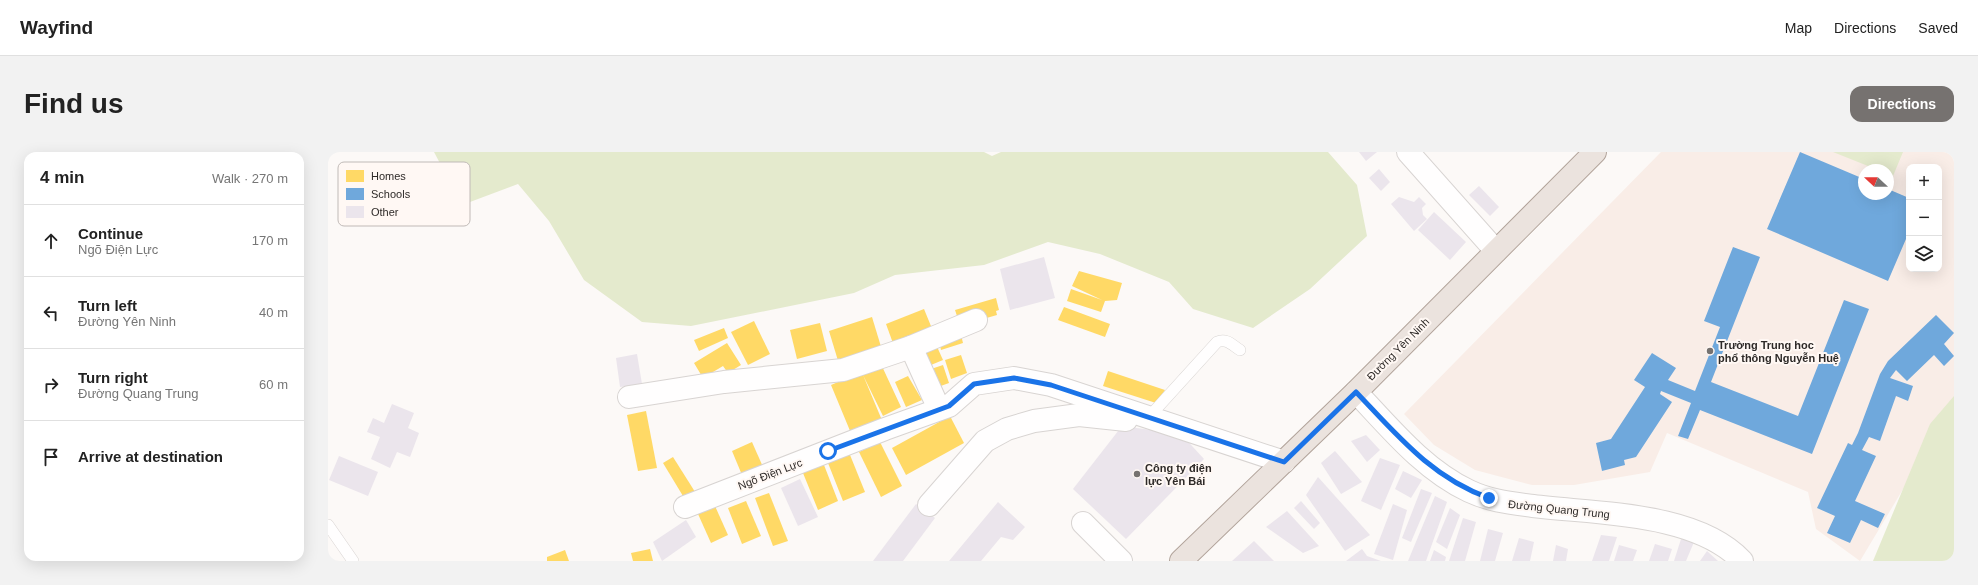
<!DOCTYPE html>
<meta charset="utf-8">
<style>
:root{--surface:#fff;--page:#f2f2f2;--text:#222;--muted:#767676;--line:#e0e0e0;--accent:#767270}
body{margin:0;font-family:Arial,sans-serif;background:var(--page);color:var(--text)}
.controls{position:absolute;right:12px;top:12px;display:grid;overflow:hidden;border-radius:8px;box-shadow:0 4px 16px #0002}
.controls button{width:36px;height:36px;display:grid;place-items:center;padding:0;border:0;border-bottom:1px solid var(--line);background:var(--surface);color:var(--text);font:20px sans-serif}
.compass{position:absolute;left:1530px;top:12px;width:36px;height:36px;border-radius:50%;background:var(--surface);box-shadow:0 4px 16px #0002;rotate:292deg}
.stop{position:absolute;width:12px;height:12px;margin:-9px;border:3px solid #1a73e8;border-radius:50%;background:#fff}
.stop.end{background:#1a73e8;border-color:#fff;box-shadow:0 1px 4px #0008}
.list{margin:0;padding:0;list-style:none}
h2{display:flex;justify-content:space-between;align-items:center;height:52px;margin:0;padding:0 16px;font-size:17px}
h2 small{font-size:13px;font-weight:400;color:var(--muted)}
.list li{display:grid;grid-template-columns:26px 1fr auto;gap:12px;align-items:center;box-sizing:border-box;height:72px;padding:0 16px;border-top:1px solid var(--line)}
.list b{display:block;font-size:15px;white-space:nowrap}
.list p{margin:0;font-size:13px;white-space:nowrap;color:var(--muted)}
.list em{font-size:13px;font-style:normal;color:var(--muted)}
.icon{flex:none;width:22px;height:22px;fill:none;stroke:currentColor;stroke-width:2;stroke-linecap:round;stroke-linejoin:round}
.map{position:relative;flex:none;width:1626px;height:409px;overflow:hidden;border-radius:12px}
header{display:flex;align-items:center;gap:24px;box-sizing:border-box;height:56px;padding:0 20px;background:var(--surface);border-bottom:1px solid var(--line)}
header strong{font-size:19px}
nav{display:flex;gap:22px;margin-inline-start:auto;font-size:14px}
.intro{display:flex;align-items:center;justify-content:space-between;box-sizing:border-box;height:96px;padding:0 24px}
h1{margin:0;font-size:28px}
.button{padding:10px 18px;border-radius:12px;background:var(--accent);color:#fff;font-size:14px;font-weight:700}
main{display:flex;gap:24px;padding:0 24px}
aside{flex:1;background:var(--surface);border-radius:12px;box-shadow:0 4px 16px #0002}
.map>svg:first-child{display:block}
.built{fill:#f9ede7;fill-rule:evenodd}
.green{fill:#e4eacd}
.homes{fill:#ffd966}
.schools{fill:#6fa8dc}
.building{fill:#ebe5ec}
.lines{fill:none;stroke-linecap:round;stroke-linejoin:round}
.service-casing{stroke:#d8d4d2;stroke-width:12}
.minor-casing{stroke:#d8d4d2;stroke-width:24}
.tertiary-casing{stroke:#d8d4d2;stroke-width:24}
.primary-casing{stroke:#b2a49b;stroke-width:24}
.service{stroke:#fffefe;stroke-width:11}
.minor{stroke:#fffefe;stroke-width:22}
.tertiary{stroke:#fffefe;stroke-width:22}
.primary{stroke:#ebe3de;stroke-width:22}
.route{stroke:#1a73e8;stroke-width:5}
.poi-dot{fill:#767270;stroke:#fff8f4;stroke-width:1.5}
.labels{text-anchor:middle;stroke-width:4;stroke-linejoin:round;paint-order:stroke}
.poi-label{font-size:11px;font-weight:bold;fill:#2e2a28;stroke:#fff8f4;text-anchor:start}
.street-label{font-size:11px;fill:#2e2a28;stroke:#fff8f4}
.key{fill:#fff8f4;stroke:#c0bab7;stroke-width:1}
.key-label{font-size:11px;fill:#2e2a28}
</style>
<header>
<strong>Wayfind</strong>
<nav><a>Map</a><a>Directions</a><a>Saved</a></nav>
</header>
<div class="intro"><h1>Find us</h1><a class="button">Directions</a></div>
<main>
<aside>
<h2>4 min<small>Walk · 270 m</small></h2>
<ul class="list">
<li><svg class="icon" aria-label="ahead" viewBox="0 0 24 24"><path d="M12 20V5M6 11l6-6 6 6"/></svg><div><b>Continue</b><p>Ngõ Điện Lực</p></div><em>170 m</em></li>
<li><svg class="icon" aria-label="left" viewBox="0 0 24 24"><path d="M17 20v-9H6M10 6l-5 5 5 5"/></svg><div><b>Turn left</b><p>Đường Yên Ninh</p></div><em>40 m</em></li>
<li><svg class="icon" aria-label="right" viewBox="0 0 24 24"><path d="M7 20v-9h11M14 6l5 5-5 5"/></svg><div><b>Turn right</b><p>Đường Quang Trung</p></div><em>60 m</em></li>
<li><svg class="icon" aria-label="arrive" viewBox="0 0 24 24"><path d="M6 21V4h12l-3 4 3 4H6"/></svg><div><b>Arrive at destination</b></div></li>
</ul>
</aside>
<div class="map">
<svg width="1626" height="409" viewBox="0 0 1626 409">
<rect width="100%" height="100%" fill="#fcf9f7"/>
<path class="built" d="M1333,0H1626V252L1532,409L1488,377L1480,340L1339,281L1322,320L1246,333H1204L1147,318L1106,293L1076,262ZM1581,15H1611V117H1581ZM1536,18H1560V42H1536Z"/>
<g class="green">
<polygon points="106,0 656,0 664,4 673,0 1000,0 1029,33 1039,84 982,137 925,176 865,157 841,130 772,102 720,90 656,113 567,123 526,141 363,174 314,170 256,128 221,69 190,32 134,53"/>
<polygon points="1505,0 1575,0 1565,24 1560,22 1560,18 1550,18"/>
<polygon points="1626,244 1626,409 1545,409 1602,272"/>
</g>
<g class="homes">
<polygon points="751,119 794,131 789,148 777,149 773,160 739,149 743,137 774,148 744,134"/>
<polygon points="668,146 671,158 668,159 669,163 655,167 630,167 627,158"/>
<polygon points="736,155 782,172 777,185 730,168"/>
<polygon points="596,157 605,179 566,194 558,172"/>
<polygon points="544,165 554,198 511,212 501,179"/>
<polygon points="426,169 442,202 420,213 403,180"/>
<polygon points="492,171 499,199 469,207 462,178"/>
<polygon points="396,176 400,186 371,199 366,188"/>
<polygon points="632,179 635,191 613,198 610,185"/>
<polygon points="606,188 615,208 603,213 595,193"/>
<polygon points="399,191 413,213 400,221 395,214 375,226 366,211"/>
<polygon points="633,203 639,221 623,227 617,208"/>
<polygon points="552,210 573,255 555,264 535,223 556,273 525,286 503,233 534,220"/>
<polygon points="615,213 621,231 610,235 603,217"/>
<polygon points="780,219 837,238 828,251 775,234"/>
<polygon points="580,224 594,248 578,255 567,230"/>
<polygon points="318,259 329,316 310,319 299,263"/>
<polygon points="622,264 636,291 578,323 564,296"/>
<polygon points="424,290 435,315 414,323 404,299"/>
<polygon points="552,290 574,334 553,345 531,300"/>
<polygon points="520,298 537,340 515,349 498,306"/>
<polygon points="345,305 369,343 358,349 335,311"/>
<polygon points="496,313 510,349 490,358 475,321"/>
<polygon points="441,341 460,389 445,394 427,346"/>
<polygon points="418,349 433,384 414,392 400,356"/>
<polygon points="387,354 400,383 383,391 370,362"/>
<polygon points="322,397 325,409 305,409 303,401"/>
<polygon points="237,398 241,409 219,409 219,405"/>
</g>
<g class="schools">
<polygon points="1472,0 1536,27 1536,42 1560,42 1560,37 1581,46 1581,80 1560,129 1439,77"/>
<polygon points="1405,95 1432,105 1383,230 1470,264 1516,148 1541,157 1484,302 1372,258 1360,287 1350,284 1363,251 1333,239 1332,242 1344,250 1308,305 1296,308 1297,313 1274,319 1268,291 1283,287 1317,235 1306,228 1324,201 1348,216 1340,228 1367,239 1392,175 1376,169"/>
<polygon points="1608,163 1626,181 1616,192 1626,204 1616,214 1606,203 1579,229 1568,218 1562,226 1585,234 1580,249 1568,244 1552,289 1541,285 1534,298 1548,304 1527,349 1557,362 1550,376 1533,368 1522,391 1499,381 1507,364 1489,356 1520,291 1524,293 1530,281 1552,222 1560,209"/>
</g>
<g class="building">
<polygon points="1031,0 1049,0 1038,9"/>
<polygon points="1051,17 1062,30 1053,39 1041,26"/>
<polygon points="1151,34 1171,55 1162,64 1141,43"/>
<polygon points="1071,45 1086,50 1091,45 1098,52 1094,56 1095,63 1099,67 1086,79 1063,52"/>
<polygon points="1106,60 1138,90 1122,108 1090,78"/>
<polygon points="716,105 727,146 682,158 672,117"/>
<polygon points="309,202 314,232 292,235 288,206"/>
<polygon points="64,252 86,261 80,276 91,281 82,305 69,300 62,316 43,307 52,285 39,280 45,266 56,271"/>
<polygon points="794,274 853,282 876,307 798,387 745,337"/>
<polygon points="1038,283 1052,298 1039,310 1023,289"/>
<polygon points="1007,299 1034,330 1013,342 993,311"/>
<polygon points="11,304 50,320 40,344 1,328"/>
<polygon points="1052,306 1072,313 1053,358 1033,349"/>
<polygon points="1075,319 1094,328 1083,346 1067,337"/>
<polygon points="990,325 1042,383 1017,399 978,343"/>
<polygon points="472,327 490,365 470,374 453,336"/>
<polygon points="1093,337 1104,341 1083,390 1074,386"/>
<polygon points="1107,344 1119,350 1098,409 1080,409"/>
<polygon points="973,349 992,371 986,377 966,356"/>
<polygon points="670,350 697,375 685,388 673,385 653,409 621,409"/>
<polygon points="588,352 607,366 575,409 545,409"/>
<polygon points="1065,352 1079,358 1065,408 1046,402"/>
<polygon points="1122,356 1132,363 1119,397 1108,390"/>
<polygon points="959,359 991,394 975,401 938,375"/>
<polygon points="1135,366 1148,370 1137,409 1121,409"/>
<polygon points="358,368 368,385 334,409 325,390"/>
<polygon points="1160,377 1175,381 1167,409 1152,409"/>
<polygon points="1273,383 1289,385 1281,409 1264,409"/>
<polygon points="1191,386 1206,390 1202,409 1184,409"/>
<polygon points="1353,387 1366,390 1358,409 1346,409"/>
<polygon points="926,389 946,409 904,409"/>
<polygon points="1327,392 1344,397 1340,409 1321,409"/>
<polygon points="1228,393 1240,397 1238,409 1225,409"/>
<polygon points="1291,393 1309,398 1305,409 1286,409"/>
<polygon points="1034,397 1039,404 1053,409 1018,409"/>
<polygon points="1106,398 1118,405 1117,409 1102,409"/>
<polygon points="1379,399 1390,409 1372,409"/>
</g>
<g class="lines">
<defs>
<g id="service">
<path d="M820,266L889,190C899,186 904,193 912,198"/>
<polyline points="0,373 25,409"/>
</g>
<g id="minor">
<polyline points="1080,0 1168,99"/>
<polyline points="583,195 611,257"/>
<polyline points="301,245 396,230 515,218 583,195 648,168"/>
<polyline points="601,353 657,289 679,277 706,269 751,263 798,268"/>
<polyline points="357,355 557,277 621,254 646,232 686,226 723,233 956,310"/>
<polyline points="755,371 793,409"/>
</g>
<path id="tertiary" d="M1028,240C1062,276 1096,318 1141,339C1162,349 1183,351 1205,354C1269,362 1368,360 1414,409"/>
<polyline id="primary" points="853,409 1028,240 1267,0"/>
</defs>
<use href="#service" class="service-casing"/>
<use href="#minor" class="minor-casing"/>
<use href="#tertiary" class="tertiary-casing"/>
<use href="#primary" class="primary-casing"/>
<use href="#service" class="service"/>
<use href="#minor" class="minor"/>
<use href="#tertiary" class="tertiary"/>
<use href="#primary" class="primary"/>
</g>
<g class="lines">
<path class="route" d="M500,299L621,254L646,232L686,226L723,233L956,310L1028,240C1069,283 1104,326 1161,346"/>
</g>
<g class="poi-dot">
<circle cx="1382" cy="199" r="4"/>
<circle cx="809" cy="322" r="4"/>
</g>
<g class="labels">
<g class="poi-label">
<text x="1390" y="197">Trường Trung học<tspan x="1390" dy="13">phổ thông Nguyễn Huệ</tspan></text>
<text x="817" y="320">Công ty điện<tspan x="817" dy="13">lực Yên Bái</tspan></text>
</g>
<g class="street-label">
<text transform="translate(1070 197) rotate(-45)" y="4">Đường Yên Ninh</text>
<text transform="translate(442 322) rotate(-21)" y="4">Ngõ Điện Lực</text>
<text transform="translate(1231 357) rotate(6)" y="4">Đường Quang Trung</text>
</g>
</g>
<rect x="10" y="10" width="132" height="64" rx="6" class="key"/>
<rect x="18" y="18" width="18" height="12" fill="#ffd966"/>
<rect x="18" y="36" width="18" height="12" fill="#6fa8dc"/>
<rect x="18" y="54" width="18" height="12" fill="#ebe5ec"/>
<g class="key-label">
<text x="43" y="28">Homes</text>
<text x="43" y="46">Schools</text>
<text x="43" y="64">Other</text>
</g>
</svg>
<div class="controls">
<button>+</button>
<button>−</button>
<button><svg class="icon" aria-label="layers" viewBox="0 0 24 24"><path d="M12 4l9 5-9 5-9-5zM3 14l9 5 9-5"/></svg></button>
</div>
<svg class="compass" viewBox="-18 -18 36 36"><path d="M0-13l5 13h-10z" fill="#e53935"/><path d="M0 13l5-13h-10z" fill="#767676"/></svg>
<div class="stop" style="left:500px;top:299px"></div>
<div class="stop end" style="left:1161px;top:346px"></div>
</div>
</main>
